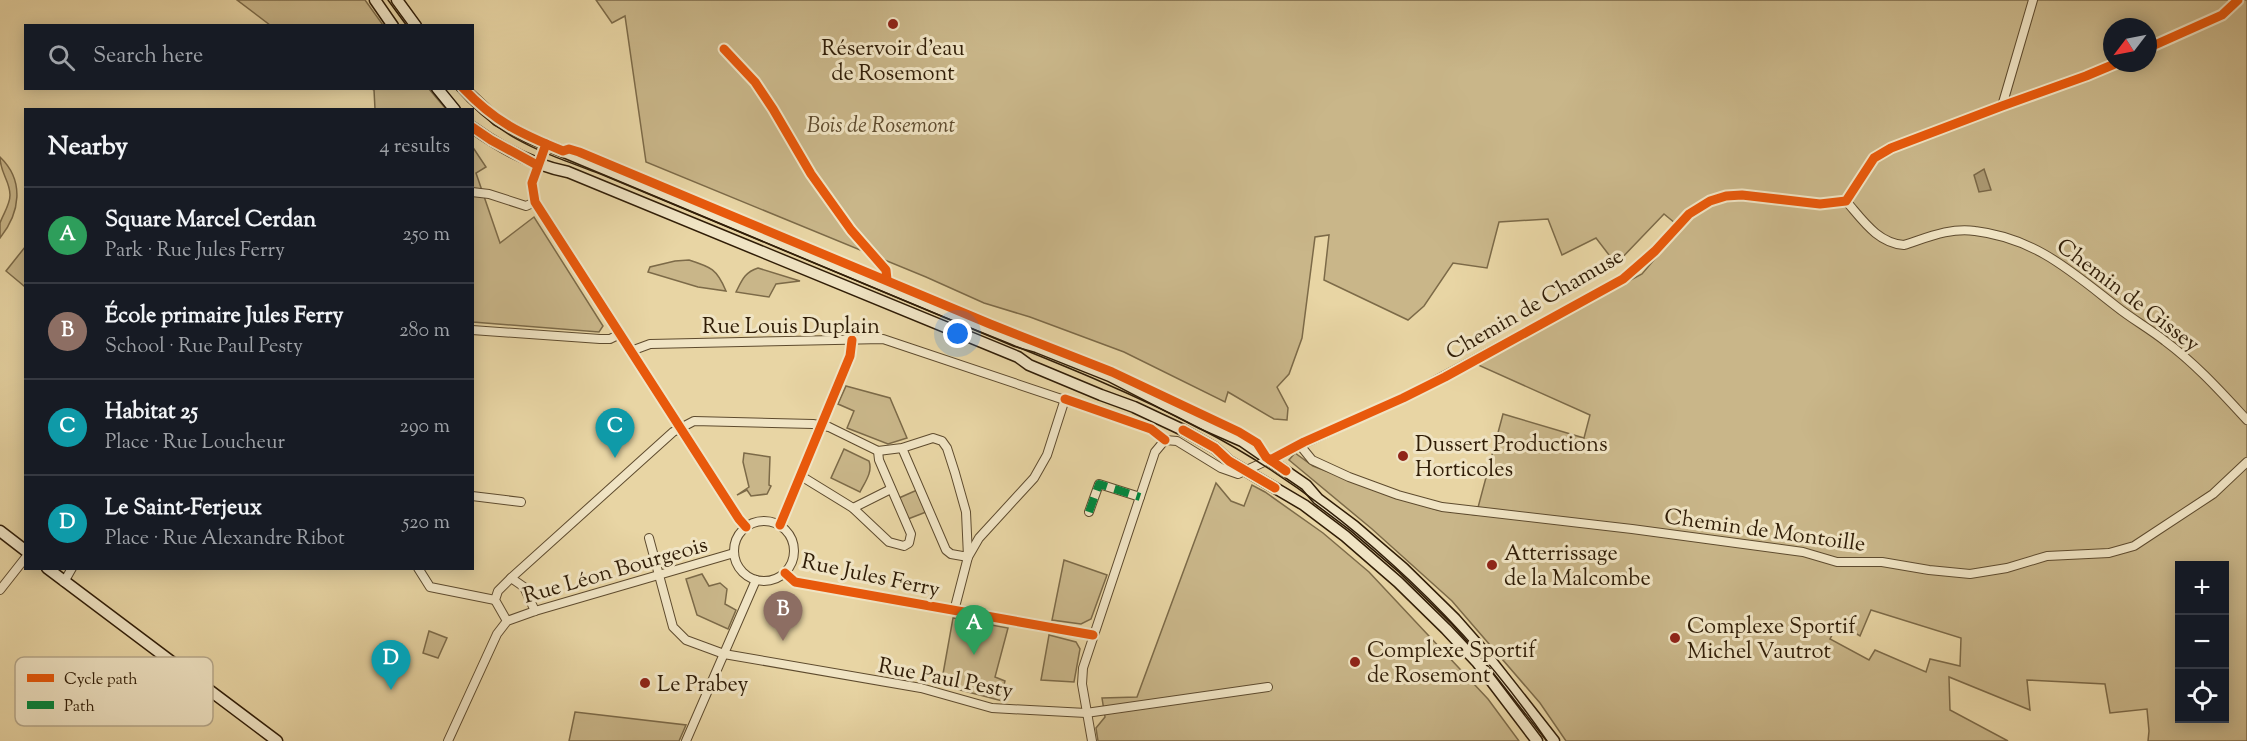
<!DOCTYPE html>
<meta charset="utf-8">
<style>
:root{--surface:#171b24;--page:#20242c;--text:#f1f3f6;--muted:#9ea1a6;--line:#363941;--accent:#c59692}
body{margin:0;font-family:"Sorts Mill Goudy",serif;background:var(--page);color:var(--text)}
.controls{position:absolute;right:18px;bottom:18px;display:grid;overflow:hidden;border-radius:0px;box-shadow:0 3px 15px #0003}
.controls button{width:54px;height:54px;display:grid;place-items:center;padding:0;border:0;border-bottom:2px solid var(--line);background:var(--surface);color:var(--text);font:30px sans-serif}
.compass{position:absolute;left:2103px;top:18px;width:54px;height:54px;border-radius:50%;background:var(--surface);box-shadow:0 3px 15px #0003;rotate:238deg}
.you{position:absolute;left:958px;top:334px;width:21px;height:21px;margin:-15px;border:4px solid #fff;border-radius:50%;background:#1a73e8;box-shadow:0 0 0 9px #1a73e833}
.badge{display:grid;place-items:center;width:39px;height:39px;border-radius:50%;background:var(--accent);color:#fff;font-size:20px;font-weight:700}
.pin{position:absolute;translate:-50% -50px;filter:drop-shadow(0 2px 3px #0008)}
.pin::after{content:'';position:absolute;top:32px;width:21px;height:18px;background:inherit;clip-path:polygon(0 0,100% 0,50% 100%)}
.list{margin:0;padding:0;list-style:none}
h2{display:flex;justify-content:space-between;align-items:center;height:78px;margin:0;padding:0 24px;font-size:26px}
h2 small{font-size:20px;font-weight:400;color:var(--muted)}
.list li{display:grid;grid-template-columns:39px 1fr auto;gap:18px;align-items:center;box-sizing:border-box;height:96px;padding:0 24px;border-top:2px solid var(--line)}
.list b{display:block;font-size:22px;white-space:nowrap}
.list p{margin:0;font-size:20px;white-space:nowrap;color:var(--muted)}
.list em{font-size:20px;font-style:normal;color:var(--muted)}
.icon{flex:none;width:33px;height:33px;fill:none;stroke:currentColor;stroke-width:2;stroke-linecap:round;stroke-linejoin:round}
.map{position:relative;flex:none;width:2247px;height:741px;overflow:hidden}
.search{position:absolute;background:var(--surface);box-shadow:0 3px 15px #0003;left:24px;top:24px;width:450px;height:66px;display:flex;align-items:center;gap:15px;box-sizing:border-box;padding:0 21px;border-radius:0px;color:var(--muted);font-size:22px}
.panel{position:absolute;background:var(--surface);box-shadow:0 3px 15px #0003;left:24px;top:108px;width:450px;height:462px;border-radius:0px}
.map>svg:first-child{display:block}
.green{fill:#c9b689;stroke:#7c6a48;stroke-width:1.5;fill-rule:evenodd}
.water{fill:#a9966f;stroke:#796645;stroke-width:1.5}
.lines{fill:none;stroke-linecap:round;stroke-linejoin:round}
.street-casing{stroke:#5e4b2e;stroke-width:10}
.secondary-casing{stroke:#301d07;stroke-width:13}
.street{stroke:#f0e4c4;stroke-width:8}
.secondary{stroke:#f0e4c4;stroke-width:10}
.tram{stroke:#301d07;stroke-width:1.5}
.quiet{stroke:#00873e;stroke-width:8;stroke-dasharray:15 8;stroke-linecap:butt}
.cycleway-casing{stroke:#f0e4c4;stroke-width:13}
.cycleway{stroke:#e8590c;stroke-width:9}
.poi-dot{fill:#8f2418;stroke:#f0e4c4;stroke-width:2}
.labels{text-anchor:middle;stroke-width:6;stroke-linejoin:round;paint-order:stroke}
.poi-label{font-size:22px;fill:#301d07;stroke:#f0e4c4;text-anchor:start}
.park-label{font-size:22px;font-style:italic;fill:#5e4b2e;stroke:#f0e4c4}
.street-label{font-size:22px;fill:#301d07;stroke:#f0e4c4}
.key{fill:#f0e4c4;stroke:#b6a88b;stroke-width:1.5}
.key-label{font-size:16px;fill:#301d07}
</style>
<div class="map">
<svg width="2247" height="741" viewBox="0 0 2247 741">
<rect width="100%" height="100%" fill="#e8d5a4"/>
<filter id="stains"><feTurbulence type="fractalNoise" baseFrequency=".00333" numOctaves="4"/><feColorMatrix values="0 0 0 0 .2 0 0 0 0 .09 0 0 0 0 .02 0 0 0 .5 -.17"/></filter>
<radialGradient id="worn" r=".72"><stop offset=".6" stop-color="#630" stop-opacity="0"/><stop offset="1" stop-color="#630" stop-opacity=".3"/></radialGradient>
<g class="green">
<polygon points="237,0 365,0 383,25 270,25"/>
<path d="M596,0H2247V741H2148L2149,731L2147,709L2110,713L2105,684L2027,680L2030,710L1949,677L1950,710L2008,741H1566L1540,703L1452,601L1372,529L1289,460L1295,453L1313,466L1397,498L1438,510L1476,515L1503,414L1584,438L1590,415L1476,364L1642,274L1681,228L1664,214L1616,264L1596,238L1562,255L1548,219L1499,222L1487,268L1453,263L1424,306L1408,320L1324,280L1329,235L1315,237L1302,338L1289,374L1277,387L1288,408L1287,420L1274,419L1228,392L1225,402L1124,352L1030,317L984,303L926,277L646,162L625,16L612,23ZM2112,27H2148V63H2112ZM2180,566H2224V718H2180ZM1871,610L1961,638L1960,666L1930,659L1926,672L1875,650L1869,660L1830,639L1839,623L1860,636Z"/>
<polygon points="372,89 429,89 446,109 375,109 374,90"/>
<polygon points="472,146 486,167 476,173 500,243 534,217 603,326 599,332 473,322"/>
<path d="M0,157C25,181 20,213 0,238C0,234 0,227 0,223C3,214 10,205 10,195C10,181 0,173 0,157Z"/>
<polygon points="25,247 26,284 24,286 6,271"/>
<path d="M689,260C711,267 717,269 726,291L698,287L648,272L650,267L675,261Z"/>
<path d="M758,268L800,281L776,284L769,297L736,292C742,280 745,272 758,268Z"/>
<polygon points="846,386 890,398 907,438 888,444 847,428 854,411 838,404"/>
<path d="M844,449L869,461C873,472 865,482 860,492L831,478Z"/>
<polygon points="744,453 770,457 769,485 771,486 767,494 751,496 747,490 737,495 749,487 743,462"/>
<polygon points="1216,483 1231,501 1244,506 1252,485 1265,492 1323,533 1369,572 1488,699 1519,741 1098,741 1096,728 1105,717 1102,698 1137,697"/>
<polygon points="917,490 926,512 908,519 899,498"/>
<polygon points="1064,560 1107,575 1091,619 1081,624 1052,620"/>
<polygon points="702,574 709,586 720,583 727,589 725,604 736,610 728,629 697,615 686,579"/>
<polygon points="953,618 1008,628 995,677 1005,681 1002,692 1006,702 941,685"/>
<polygon points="429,631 447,638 438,658 423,653"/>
<polygon points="1049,635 1076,642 1080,649 1074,682 1041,680"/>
<polygon points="575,712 686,725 679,741 569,741"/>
</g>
<polygon class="water" points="1984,169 1991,190 1979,192 1974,175"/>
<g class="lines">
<defs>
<g id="street">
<polyline points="2148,48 2222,15 2238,0"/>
<polyline points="2002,106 2033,0"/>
<polyline points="546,144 532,183 535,202 739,519 746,527"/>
<polyline points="472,192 489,194 526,206 535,202"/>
<path d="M1846,201C1862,219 1877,243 1904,245C1926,238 1951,227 1975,231C2035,238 2072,272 2117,307C2132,319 2150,329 2165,341C2196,364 2221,392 2247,420"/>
<polyline points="1846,201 1874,158 1891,148 2002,106 2086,76 2117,63"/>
<polyline points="472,330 600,339 610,339 620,334"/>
<polyline points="631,351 650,344 883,339 1151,429 1165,440 1177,441 1221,468 1238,474 1403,398 1623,279 1655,251 1689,214 1710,201 1726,196 1742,195 1820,204 1846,201"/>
<polyline points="1299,444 1312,460 1349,477 1398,495 1442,507 1632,529 1803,552 1837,562 1882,562 1929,570 1970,574 2007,568 2047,556 2109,553 2134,546 2213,494 2247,462"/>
<polyline points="801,476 853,508 889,542 904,546 909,543 911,534 879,460 878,451"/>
<polyline points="472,496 521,502"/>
<polyline points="853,508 891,489"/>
<polyline points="1089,512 1099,484 1140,497"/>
<circle cx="764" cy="551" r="30"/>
<polyline points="780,525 850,356 852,340"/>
<polyline points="649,538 673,627 686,640 724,654 921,688 992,708 1086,713 1268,687"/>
<polyline points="418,568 430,587 495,600"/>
<polyline points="785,573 795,582 1093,635"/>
<polyline points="511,578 673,432 694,421 813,424 829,427 878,451 902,448 933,438 942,441 947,448 955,473 966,512 968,557 951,554 946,550 902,448"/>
<polyline points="64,582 72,568"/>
<polyline points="0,590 26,557"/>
<polyline points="954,611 968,557 979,538 1034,478 1047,455 1065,399"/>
<polyline points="507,621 495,600 498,591 511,578 524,587 535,611"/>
<polyline points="448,741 497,634 507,621 535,611 734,553"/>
<polyline points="686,741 756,580"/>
<polyline points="1092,741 1082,684 1083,668 1155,452 1165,440"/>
</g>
<g id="secondary">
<polyline points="375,0 393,26"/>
<polyline points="397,0 416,26"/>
<polyline points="437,88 455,110"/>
<polyline points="463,88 497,120 528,137 1016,341 1037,347 1110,376 1201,423 1242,441 1306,485 1318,499 1354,526 1403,568 1455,619 1484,652 1554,741"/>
<path d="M472,127C501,148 532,165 568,172L1018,357L1029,365L1101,395L1134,407L1183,430L1215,448L1229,461L1304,505L1345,536L1398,582L1446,629L1477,662L1537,741"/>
<polyline points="0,531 26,551"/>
<polyline points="47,568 277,741"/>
</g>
</defs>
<use href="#street" class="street-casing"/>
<use href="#secondary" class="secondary-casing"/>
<use href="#street" class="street"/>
<use href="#secondary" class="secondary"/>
<g class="tram">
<polyline points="388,0 407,26"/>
<path d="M455,88C500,140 542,152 603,175C717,223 832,270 946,318C1031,353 1117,385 1199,428C1333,497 1462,616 1547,741"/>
</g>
<polyline class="quiet" points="1089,512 1099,484 1140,497"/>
<defs>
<g id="cycleway">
<polyline points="2148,48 2222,15 2238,0"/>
<polyline points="724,49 755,82 773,109 811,174 851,230 886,270 887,280"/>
<path d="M463,88C495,122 521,134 563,151L569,149L579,152L990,324L1112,372L1239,432L1257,443L1266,457L1286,471"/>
<polyline points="472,127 491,140 537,165"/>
<polyline points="546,144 532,183 535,202 739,519 746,527"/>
<polyline points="1065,399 1151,429 1165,440"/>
<polyline points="1183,430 1215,448 1229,461 1275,488"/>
<polyline points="1270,460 1304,442 1403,398 1445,377 1623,279 1655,251 1689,214 1710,201 1726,196 1742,195 1820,204 1846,201 1874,158 1891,148 2002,106 2086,76 2117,63"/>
<polyline points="780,525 850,356 852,340"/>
<polyline points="785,573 795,582 1093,635"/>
</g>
</defs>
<use href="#cycleway" class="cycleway-casing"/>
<use href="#cycleway" class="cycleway"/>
</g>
<g class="poi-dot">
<circle cx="893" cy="24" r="6"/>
<circle cx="1403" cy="456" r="6"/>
<circle cx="1492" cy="565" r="6"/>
<circle cx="1675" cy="638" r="6"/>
<circle cx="1355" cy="662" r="6"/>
<circle cx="645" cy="683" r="6"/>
</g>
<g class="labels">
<g class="poi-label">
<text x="893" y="55" text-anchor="middle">Réservoir d'eau<tspan x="893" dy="25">de Rosemont</tspan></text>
<text x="1415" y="451">Dussert Productions<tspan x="1415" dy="25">Horticoles</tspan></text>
<text x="1504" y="560">Atterrissage<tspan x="1504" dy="25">de la Malcombe</tspan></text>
<text x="1687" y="633">Complexe Sportif<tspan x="1687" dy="25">Michel Vautrot</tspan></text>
<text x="1367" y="657">Complexe Sportif<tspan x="1367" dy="25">de Rosemont</tspan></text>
<text x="657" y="691">Le Prabey</text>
</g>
<g class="park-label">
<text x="881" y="132">Bois de Rosemont</text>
</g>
<g class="street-label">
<text transform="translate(2129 294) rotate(37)" y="8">Chemin de Gissey</text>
<text transform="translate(1534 303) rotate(-30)" y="8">Chemin de Chamuse</text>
<text x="791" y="333">Rue Louis Duplain</text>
<text transform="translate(1765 529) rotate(8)" y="8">Chemin de Montoille</text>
<text transform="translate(615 569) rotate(-16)" y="8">Rue Léon Bourgeois</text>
<text transform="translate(871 574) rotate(12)" y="8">Rue Jules Ferry</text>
<text transform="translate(946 677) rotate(11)" y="8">Rue Paul Pesty</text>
</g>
</g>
<rect x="15" y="657" width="198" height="69" rx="9" class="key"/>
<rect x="27" y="674" width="27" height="8" fill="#e8590c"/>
<rect x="27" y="701" width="27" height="8" fill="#00873e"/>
<g class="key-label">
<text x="64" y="684">Cycle path</text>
<text x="64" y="711">Path</text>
</g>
<rect width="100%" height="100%" filter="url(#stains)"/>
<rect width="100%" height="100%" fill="url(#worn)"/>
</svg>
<div class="controls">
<button>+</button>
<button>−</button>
<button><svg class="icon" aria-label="locate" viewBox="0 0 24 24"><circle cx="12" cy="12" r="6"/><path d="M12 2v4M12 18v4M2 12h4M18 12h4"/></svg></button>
</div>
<svg class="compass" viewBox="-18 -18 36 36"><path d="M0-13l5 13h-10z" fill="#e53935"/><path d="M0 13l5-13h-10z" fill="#9ea1a6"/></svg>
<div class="you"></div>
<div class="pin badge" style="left:974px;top:655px;background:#2e9e5b">A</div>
<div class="pin badge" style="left:783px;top:641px;background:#8d6e63">B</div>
<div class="pin badge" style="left:615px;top:458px;background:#0f9aa8">C</div>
<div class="pin badge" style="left:391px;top:690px;background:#0f9aa8">D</div>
<div class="search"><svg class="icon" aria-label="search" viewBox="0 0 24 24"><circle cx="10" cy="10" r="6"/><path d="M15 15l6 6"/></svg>Search here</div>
<section class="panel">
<h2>Nearby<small>4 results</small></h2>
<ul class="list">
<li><span class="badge" style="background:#2e9e5b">A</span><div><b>Square Marcel Cerdan</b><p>Park · Rue Jules Ferry</p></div><em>250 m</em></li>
<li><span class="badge" style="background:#8d6e63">B</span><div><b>École primaire Jules Ferry</b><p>School · Rue Paul Pesty</p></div><em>280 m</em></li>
<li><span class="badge" style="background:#0f9aa8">C</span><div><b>Habitat 25</b><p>Place · Rue Loucheur</p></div><em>290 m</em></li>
<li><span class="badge" style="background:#0f9aa8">D</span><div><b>Le Saint-Ferjeux</b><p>Place · Rue Alexandre Ribot</p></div><em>520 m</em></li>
</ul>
</section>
</div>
